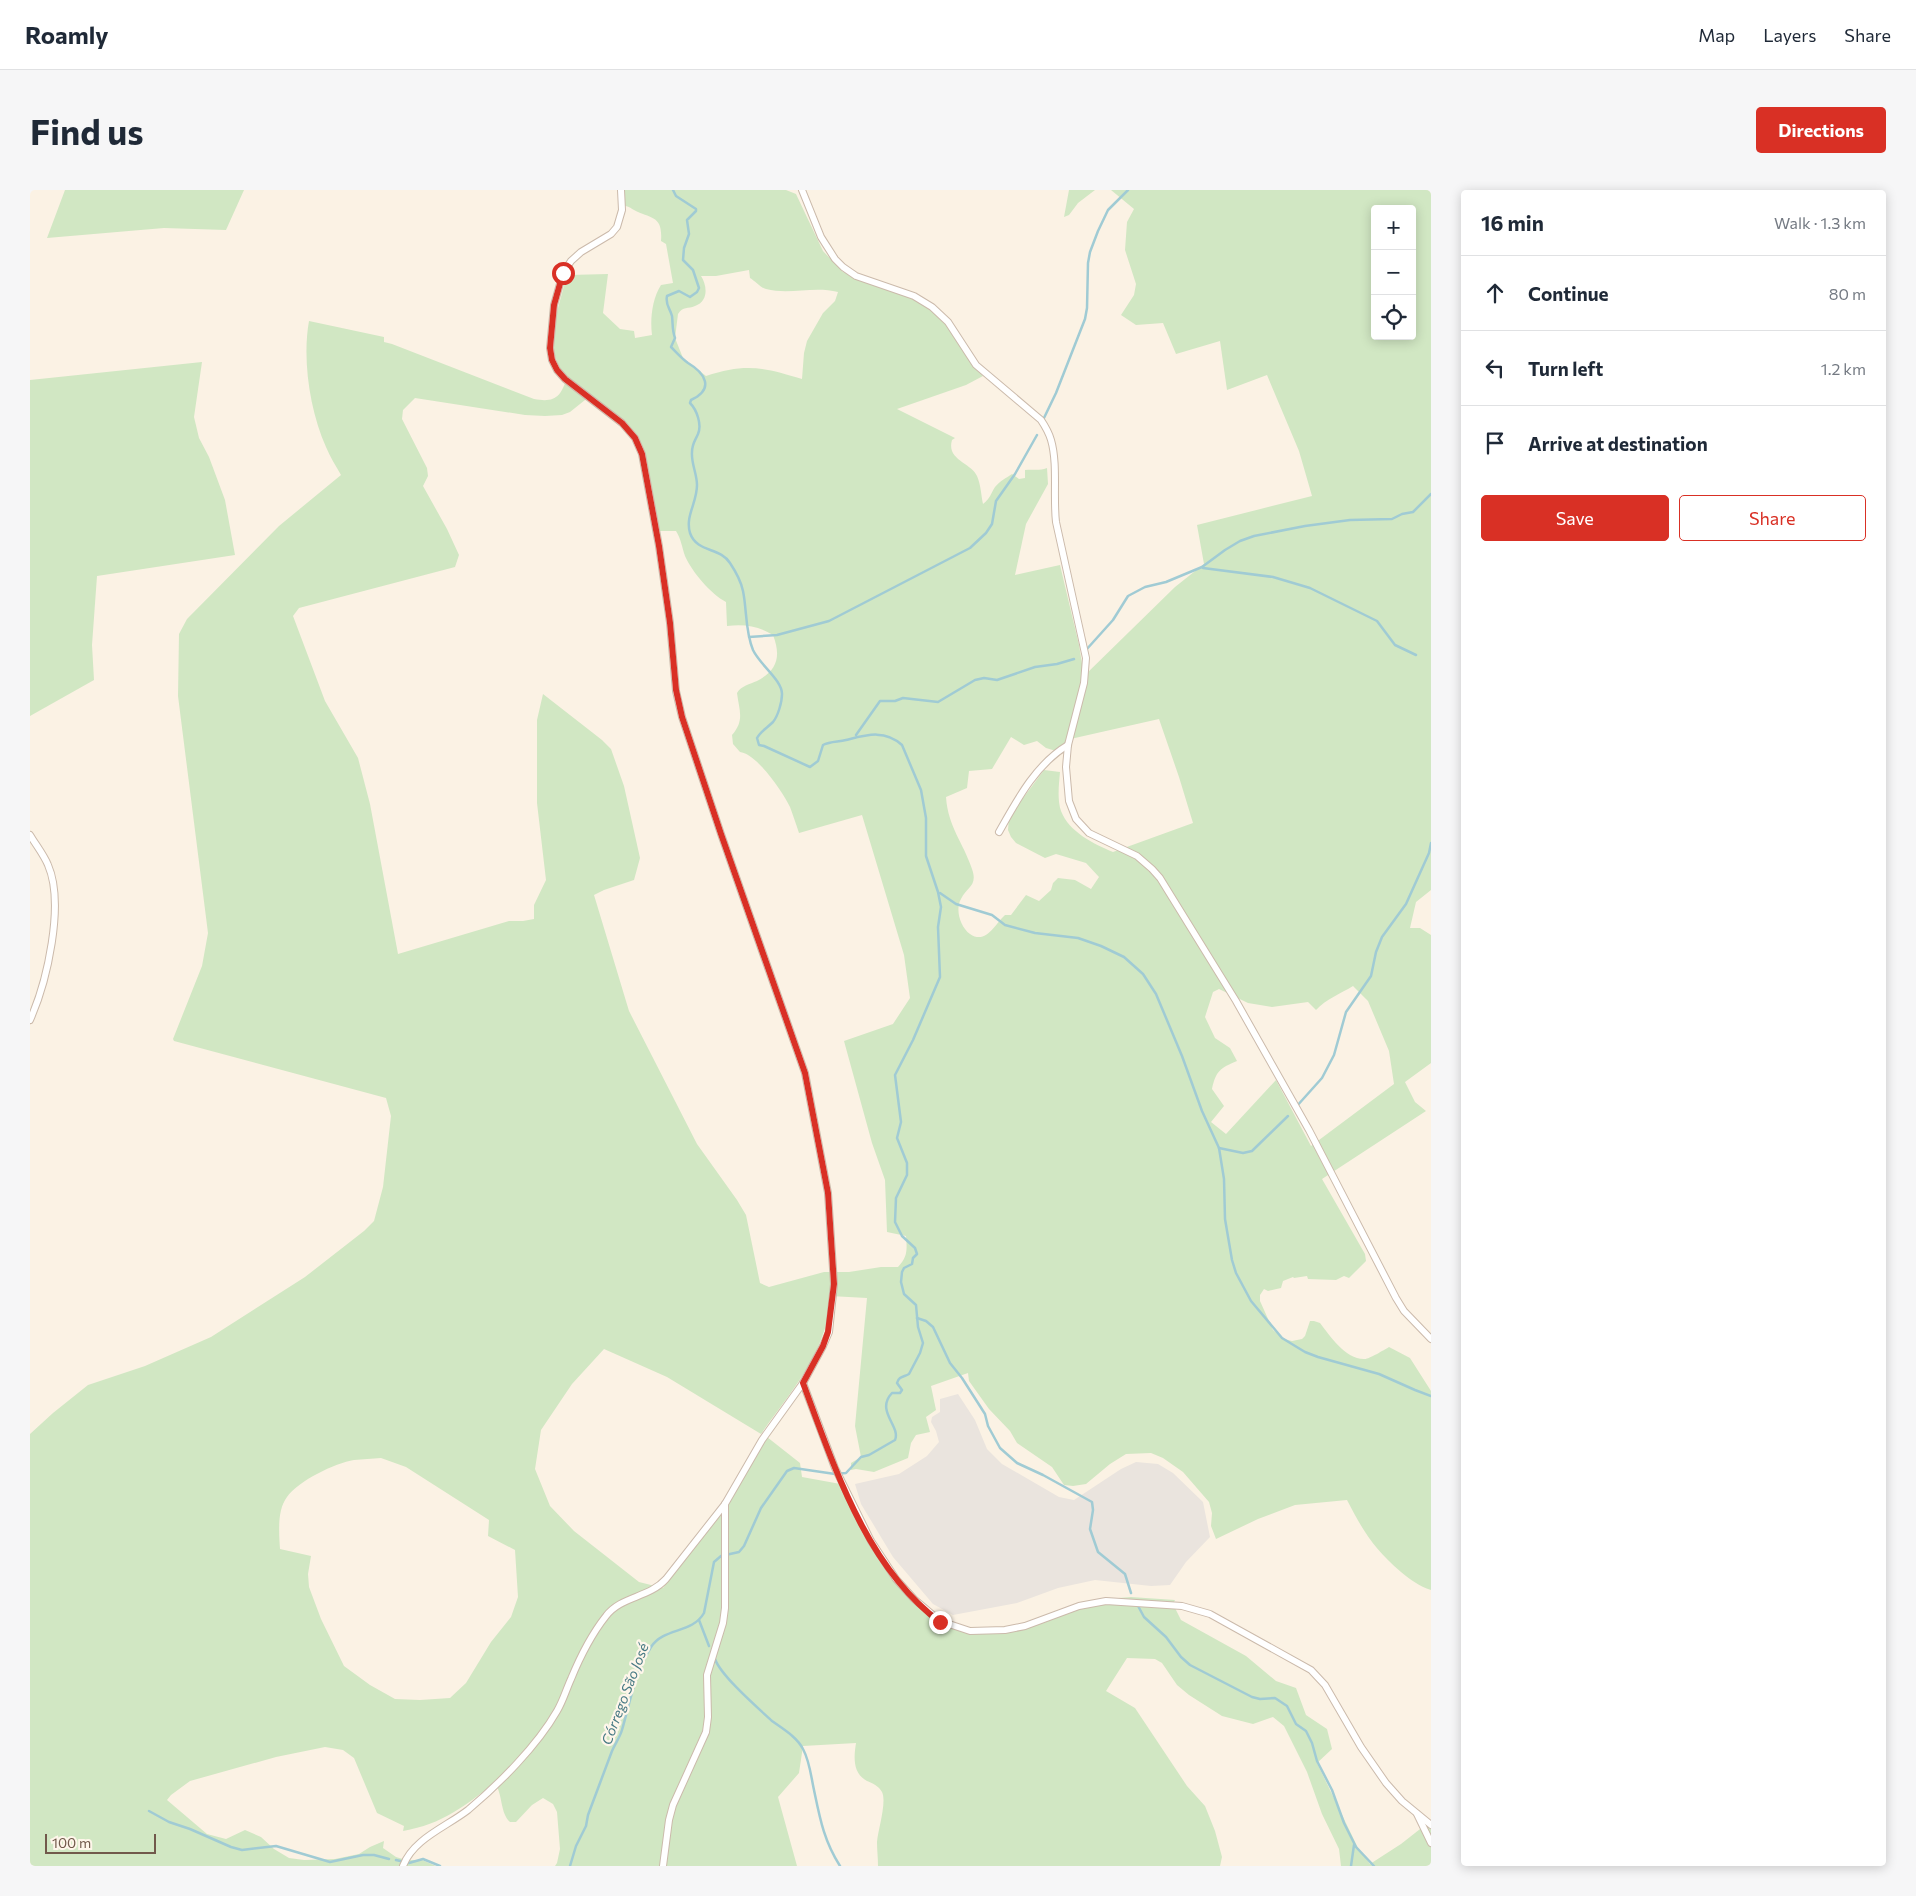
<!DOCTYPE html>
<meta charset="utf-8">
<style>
:root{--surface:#fff;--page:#f6f6f7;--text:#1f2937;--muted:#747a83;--line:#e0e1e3;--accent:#d93025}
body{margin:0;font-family:Commissioner,sans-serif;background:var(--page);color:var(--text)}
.controls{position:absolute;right:15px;top:15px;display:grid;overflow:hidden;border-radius:5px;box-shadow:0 2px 12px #0003}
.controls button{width:45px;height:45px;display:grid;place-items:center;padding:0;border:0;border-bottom:1px solid var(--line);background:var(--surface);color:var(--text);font:25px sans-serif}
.scale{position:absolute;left:15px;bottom:12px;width:111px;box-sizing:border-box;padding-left:5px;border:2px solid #71594b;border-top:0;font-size:14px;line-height:18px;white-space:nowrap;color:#71594b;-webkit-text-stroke:4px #fef6ea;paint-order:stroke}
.stop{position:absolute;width:15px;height:15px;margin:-11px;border:4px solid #d93025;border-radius:50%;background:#fff}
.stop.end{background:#d93025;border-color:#fff;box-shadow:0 1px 5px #0008}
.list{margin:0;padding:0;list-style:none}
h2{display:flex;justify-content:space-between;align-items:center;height:65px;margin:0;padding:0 20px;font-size:21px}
h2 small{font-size:16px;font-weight:400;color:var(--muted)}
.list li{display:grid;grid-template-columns:32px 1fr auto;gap:15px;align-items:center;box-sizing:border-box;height:75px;padding:0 20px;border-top:1px solid var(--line)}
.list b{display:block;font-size:19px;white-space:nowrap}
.list em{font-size:16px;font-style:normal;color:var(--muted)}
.actions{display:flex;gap:10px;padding:15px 20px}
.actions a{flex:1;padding:11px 0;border:1px solid var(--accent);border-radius:5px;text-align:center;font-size:18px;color:var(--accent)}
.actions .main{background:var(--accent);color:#fff}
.icon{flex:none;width:28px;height:28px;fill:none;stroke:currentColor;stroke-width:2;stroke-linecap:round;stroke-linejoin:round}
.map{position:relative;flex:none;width:1401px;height:1676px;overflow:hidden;border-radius:5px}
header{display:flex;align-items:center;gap:30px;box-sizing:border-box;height:70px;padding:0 25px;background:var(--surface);border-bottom:1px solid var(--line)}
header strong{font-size:24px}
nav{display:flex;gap:28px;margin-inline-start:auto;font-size:18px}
.intro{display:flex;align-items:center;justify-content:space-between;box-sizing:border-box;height:120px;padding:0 30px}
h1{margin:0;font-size:35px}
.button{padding:12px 22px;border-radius:5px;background:var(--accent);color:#fff;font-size:18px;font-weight:700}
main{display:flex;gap:30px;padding:0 30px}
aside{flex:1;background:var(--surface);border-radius:5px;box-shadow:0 2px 12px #0003}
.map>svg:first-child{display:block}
.industrial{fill:#eae4de}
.green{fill:#d1e7c3;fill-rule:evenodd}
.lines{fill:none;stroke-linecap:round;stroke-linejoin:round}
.stream{stroke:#a0cbd4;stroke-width:2.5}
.street-casing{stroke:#cbbaab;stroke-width:8}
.street{stroke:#fff;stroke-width:6}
.route{stroke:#d93025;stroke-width:6}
.labels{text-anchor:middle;stroke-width:4.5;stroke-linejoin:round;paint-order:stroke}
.water-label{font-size:14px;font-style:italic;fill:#477984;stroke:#fef6ea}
</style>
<header>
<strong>Roamly</strong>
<nav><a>Map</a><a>Layers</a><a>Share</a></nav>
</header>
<div class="intro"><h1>Find us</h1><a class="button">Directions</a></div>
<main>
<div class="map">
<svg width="1401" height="1676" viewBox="0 0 1401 1676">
<rect width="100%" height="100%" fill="#fbf2e4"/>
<polygon class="industrial" points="928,1204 945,1230 957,1259 972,1274 1029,1307 1044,1310 1091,1279 1106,1272 1128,1274 1143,1283 1173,1312 1180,1347 1156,1372 1140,1395 1121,1396 1065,1390 1028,1398 987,1413 923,1425 903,1414 863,1367 831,1314 825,1294 869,1284 897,1266 909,1252 906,1241 901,1232 902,1227 910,1222 910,1209"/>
<g class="green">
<polygon points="35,0 214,0 196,40 134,38 17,48"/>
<path d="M591,0H756L766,4L793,61L813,82L873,100L902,113L920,134L942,173L953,186L936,195L867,219L925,248L922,250C916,270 942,273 947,286C951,295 951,305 953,314C960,309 961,303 965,297C970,291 976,288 982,284L989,289L995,288V280C1004,279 1009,281 1017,278L1018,294L996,334L985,385L1030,375L1049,455L1054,486L1145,397L1174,374L1167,335L1282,306L1269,261L1237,185L1197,200L1190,151L1146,164L1133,133L1106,135L1091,125L1104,105L1106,94L1095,60L1097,32L1104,19L1081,0H1401V700L1386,712L1380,738H1390L1401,745V873L1375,892L1385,912L1396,921L1292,989L1335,1064L1336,1071L1319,1088L1314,1086L1306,1090L1278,1089L1277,1086L1264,1088L1263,1087L1253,1091L1251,1098L1238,1101L1234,1099L1230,1105V1111L1243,1140L1254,1149L1262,1151L1272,1149L1275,1146L1280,1131H1284L1290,1133C1300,1146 1316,1170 1335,1169C1339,1169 1354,1160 1359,1157L1380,1168L1401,1201V1400C1389,1396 1381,1390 1371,1382C1344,1359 1333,1341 1317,1310L1265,1315L1228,1329L1186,1349L1181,1336L1182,1323L1179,1312L1153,1282L1133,1268L1121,1263L1096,1264L1080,1274L1056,1294L1043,1296L1034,1295L1022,1277L987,1253L980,1241L959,1219L939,1191L938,1183L901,1196L906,1220L896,1227L900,1242L886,1245L881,1253L878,1268L844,1282L826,1279L821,1280V1273L831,1267L825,1236L837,1108L800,1106C798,1118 798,1133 793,1144C780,1182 753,1212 731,1244L637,1187L574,1159L542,1194L511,1240L505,1279L520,1316L544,1341L609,1392L633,1398L660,1363L737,1247L770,1273L772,1287L816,1295L820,1316L833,1344L874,1398L914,1433L945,1441L1004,1432L1037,1417L1064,1410L1101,1407L1145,1410L1143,1414L1151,1430L1216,1466L1246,1491L1266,1498L1276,1525L1297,1539L1302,1559L1287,1573L1328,1658L1340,1674L1371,1654L1399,1632L1401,1633V1676H1311L1309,1659L1292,1624L1277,1582L1254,1536L1243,1527L1223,1534L1192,1526L1159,1505L1147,1495L1132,1473L1125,1469L1097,1468L1076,1501L1105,1518L1157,1596L1175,1616L1185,1641L1192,1667L1190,1676H848C848,1668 847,1660 847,1652C848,1640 857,1612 852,1602C849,1596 842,1593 837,1591C822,1583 824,1566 826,1553L773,1556L769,1583L748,1607L767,1676H525L527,1673L530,1659L527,1622L523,1614L513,1608L502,1615L486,1632H480C470,1623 473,1605 465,1593C434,1616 413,1634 373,1641L374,1636L347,1623L324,1568L313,1560L295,1557L246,1567L160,1591L141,1605L137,1610L177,1644L196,1649L215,1640L231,1647L244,1659L259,1668L274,1670L305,1669L329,1664L340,1657L354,1651L353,1658L366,1667L376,1670H392L406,1676H0V1244L23,1223L58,1195L115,1176L181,1147L275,1087L334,1041L344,1031L353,997L361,926L356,908L144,851L143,849L172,776L178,743L148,506L149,444L157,429L249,336L311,285C306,276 300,267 296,257C280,221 272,170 279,131L354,147V152L362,154L504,209C525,213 531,207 537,187C512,160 527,124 535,92L539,85L578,84L573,123L590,139L604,141L605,148L622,145C620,130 622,109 631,95L643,93L636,54L631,51C633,25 621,29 604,20C600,18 599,16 593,16ZM1345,19H1382V146H1345ZM719,80L720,88C725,91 731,98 736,99C759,105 784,96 808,102L805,111L793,123L777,151L774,163L772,189C733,177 715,173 676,186L653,168L645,148L648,124C653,116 658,119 665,116C679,111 677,95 671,86H686ZM560,206L599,238L615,265L628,341H646C651,349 652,357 655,366C662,382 681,404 696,412L697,436C715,434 728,436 743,445C751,466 748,480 727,491C720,494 711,496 707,503C709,520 715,530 702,545L703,554L710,562C727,564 753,602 760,617C763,625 766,634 769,643L832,625L874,765L880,808L863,834L814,851L842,953L855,990L857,1042L876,1046C877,1059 878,1067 868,1077H851L819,1082H794L739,1097L730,1093L716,1025L707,1010L667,954L599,821L564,705L574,700L604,690L610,668L594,596L581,559L572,550L513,504L507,530V613L516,690L504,715V729L493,731H479L368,764L340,614L328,568L295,511L263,426L269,418L425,377L429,365L417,339L393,296L398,286L397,278L372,229L373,220L385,208L495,225L515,226L532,225L540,222ZM1129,529L1149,587L1163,633L1083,662C1064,654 1039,642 1031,621C1027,609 1029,594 1030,582L1014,580L979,627L978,640L981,647L986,653L1015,668L1026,664L1056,673L1069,687L1061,699L1045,690L1028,688L1023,693L1021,700L1009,711L996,705L981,725H975C965,734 956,755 940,744C930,737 925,719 931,709C937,697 948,696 942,679C933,652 918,637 916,607L937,598L939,581L962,579L981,547L994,555L1007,551L1016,558L1033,563L1036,550ZM1323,796L1338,811L1359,861L1364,894L1281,956L1246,890L1196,944L1181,932L1194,916L1182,899C1186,881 1190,878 1207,871L1200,858L1185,848L1175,827L1183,802L1189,799L1218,813L1242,817L1278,812L1286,820C1296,809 1310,804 1323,796ZM351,1268L376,1277L459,1330L458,1346L485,1360L488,1407L481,1427L461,1452L436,1493L420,1508L390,1510L365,1509L340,1495L314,1476L291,1429L279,1397L278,1384L281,1366L250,1359C249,1343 247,1320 257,1307C268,1291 305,1273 324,1270C333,1269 342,1269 351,1268Z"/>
<polygon points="1039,0 1065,0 1048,13 1039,25 1034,27"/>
<polygon points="172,172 164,227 169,248 179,267 195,310 205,365 67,386 62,455 64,490 0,526 0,190"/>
</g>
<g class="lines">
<g class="stream">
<polyline points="1013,230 1026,203 1055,129 1057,118 1058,73 1060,62 1068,41 1078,20 1098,0"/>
<polyline points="1173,378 1243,387 1280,398 1347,431 1365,455 1386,465"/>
<polyline points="719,447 747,445 799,431 940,358 956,343 962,334 966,311 985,284 1007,245"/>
<polyline points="1056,460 1083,430 1098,406 1115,397 1136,392 1172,377 1195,360 1210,351 1224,346 1275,336 1320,330 1362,329 1372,324 1383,322 1401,304"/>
<polyline points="826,545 850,511 865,511 873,508 908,512 945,490 954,488 967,490 1005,477 1027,474 1044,469"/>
<polyline points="910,703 926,714 962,725 975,735 1005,743 1048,748 1071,756 1094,767 1113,784 1126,804 1152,866 1172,921 1189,958 1194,989 1195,1029 1202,1070 1206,1083 1221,1111 1252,1148 1275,1162 1288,1167 1349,1184 1385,1200 1401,1206"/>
<polyline points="1266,917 1292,888 1304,865 1316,822 1341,786 1346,762 1352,747 1376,714 1399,663 1401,653"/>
<polyline points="1189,958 1213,963 1222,961 1258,926"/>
<polyline points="887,1128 896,1131 903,1137 920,1173 932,1188 955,1224 958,1236 970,1258 987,1273 1013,1285 1062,1312 1063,1320 1060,1339 1068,1362 1095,1384 1101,1403"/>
<polyline points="1107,1414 1114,1427 1136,1447 1151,1467 1160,1475 1222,1507 1230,1509 1245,1508 1257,1516 1266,1534 1276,1541 1282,1553 1287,1571 1302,1600 1314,1633 1326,1657 1344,1676"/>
<polyline points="669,1430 679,1456"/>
<path d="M685,1469C691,1486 728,1518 742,1531C753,1539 767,1547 773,1559C780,1572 781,1587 784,1600C790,1629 794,1651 810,1676"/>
<polyline points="119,1621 139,1632 160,1639 201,1657 212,1660 246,1656 300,1672 333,1665 344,1665 359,1669"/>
<polyline points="366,1670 379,1673 393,1669 410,1676"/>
<path d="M540,1676L546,1656L556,1636L558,1625C566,1604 574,1582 582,1561C585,1554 590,1547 592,1540C600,1512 605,1482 621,1457C634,1437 662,1444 674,1423L684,1372L691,1366L709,1362L714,1356L731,1318L757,1281L764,1278L805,1284L816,1283L831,1267L839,1265L865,1250C871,1236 845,1221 862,1203H870L872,1200L867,1193C869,1186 874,1187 879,1184L890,1163L893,1153L888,1137L886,1115L874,1104L871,1092L872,1082L874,1078L882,1074L883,1068L887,1064L885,1058L872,1046L865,1032L866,1008L877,985V973L867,948L871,932L865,885L883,850L910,787L908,737L911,717L908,702L896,666V628L891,600L872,555C855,539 836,545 816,550C808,552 800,551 793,555L788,571L780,577L734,556L729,555L727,548C731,541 737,538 743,532C748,526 752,512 752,504C752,490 730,475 723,460C715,441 717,420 713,401C711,391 706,382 700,373C690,357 667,363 660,343C655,326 667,313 667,295C667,284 661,273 662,262C662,254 665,251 668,244C672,235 667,220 660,213L661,210C685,199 675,183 658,173C652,169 646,162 641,157L645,148C642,140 643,134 642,126C640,118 635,115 637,106L649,101L660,107L667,102L669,98L663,80L653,70L654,58L659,44L657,30L666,21V19L646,6L643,0"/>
<polyline points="1321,1676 1324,1655"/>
</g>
<defs>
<g id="street">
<path d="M772,0L791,47L805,69L813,77L826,86L884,106L902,117L918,132L946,175L1011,230C1015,236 1019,243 1021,250C1028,274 1023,306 1026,332L1056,468L1054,493L1038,555L1036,577L1039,611L1046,629L1059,643L1107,666L1122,679L1130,688L1206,811L1279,940L1366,1108L1374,1121L1401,1149"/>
<path d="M969,642C987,610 1006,574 1038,555"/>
<path d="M0,645C6,655 14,665 18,675C35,714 17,792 0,830"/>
<polyline points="773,1193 805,1278 841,1351 866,1389 884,1409 910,1431 940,1441 975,1440 995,1436 1049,1416 1076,1411 1152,1416 1180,1424 1281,1480 1295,1495 1331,1557 1356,1593 1372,1611 1401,1635"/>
<polyline points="1387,1624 1401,1653"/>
<path d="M373,1676C383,1649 416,1637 438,1620C469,1594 507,1556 527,1521C533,1511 536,1500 541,1489C550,1467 561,1445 576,1426C591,1406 619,1408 636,1389L695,1314L732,1250L773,1193L793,1156L799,1142L804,1094L798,1003L775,883L691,644L652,527L646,501L640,433L629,356L612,264L605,248L592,233L535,189L527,180L522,170L520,158L524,115L533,83L541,71L551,62L581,44L587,37L592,20L591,0"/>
<polyline points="633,1676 639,1630 643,1615 676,1542 678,1527 677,1485 693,1433 695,1418 695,1314"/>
</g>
</defs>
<use href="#street" class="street-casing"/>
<use href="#street" class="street"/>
</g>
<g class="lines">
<path class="route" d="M533,83L524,115L520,158L522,170L527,180L535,189L592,233L605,248L612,264L629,356L640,433L646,500L652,527L691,644L775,883L798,1003L804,1094L798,1142L793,1156L773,1193C804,1276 836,1377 910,1432"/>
</g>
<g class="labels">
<g class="water-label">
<text transform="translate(595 1504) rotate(-69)" y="5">Córrego São José</text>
</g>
</g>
</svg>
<div class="controls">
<button>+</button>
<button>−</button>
<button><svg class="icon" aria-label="locate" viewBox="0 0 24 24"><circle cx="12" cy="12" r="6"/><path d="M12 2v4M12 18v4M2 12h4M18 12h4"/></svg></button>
</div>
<div class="scale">100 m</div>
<div class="stop" style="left:533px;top:83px"></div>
<div class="stop end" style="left:910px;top:1432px"></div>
</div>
<aside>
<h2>16 min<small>Walk · 1.3 km</small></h2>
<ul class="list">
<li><svg class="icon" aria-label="ahead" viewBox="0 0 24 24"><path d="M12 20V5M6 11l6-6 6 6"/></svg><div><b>Continue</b></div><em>80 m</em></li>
<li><svg class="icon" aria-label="left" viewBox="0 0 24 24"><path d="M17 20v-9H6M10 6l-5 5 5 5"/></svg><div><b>Turn left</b></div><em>1.2 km</em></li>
<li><svg class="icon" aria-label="arrive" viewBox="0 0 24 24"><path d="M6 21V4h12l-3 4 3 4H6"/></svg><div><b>Arrive at destination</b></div></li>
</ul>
<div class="actions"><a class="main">Save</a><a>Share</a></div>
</aside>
</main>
